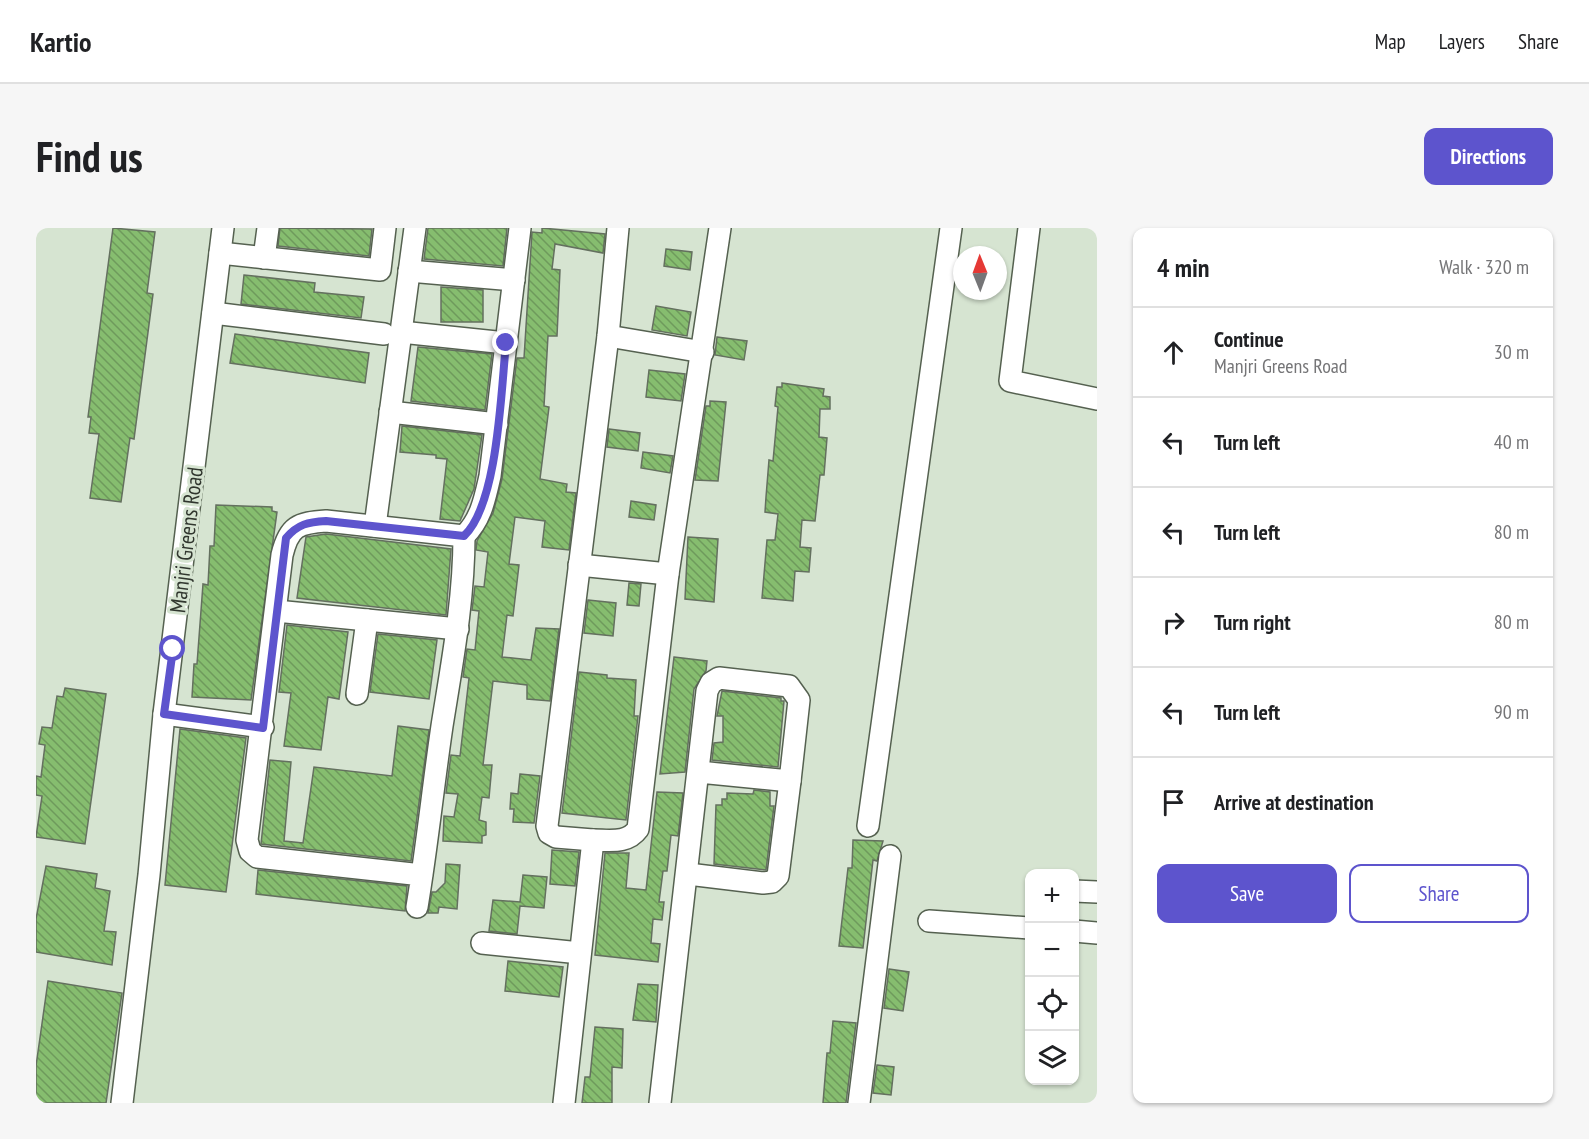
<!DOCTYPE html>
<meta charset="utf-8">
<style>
:root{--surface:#fff;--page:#f6f6f6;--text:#202124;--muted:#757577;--line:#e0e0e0;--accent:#5d54cd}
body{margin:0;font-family:"PT Sans Narrow",sans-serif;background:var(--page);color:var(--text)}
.controls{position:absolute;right:18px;bottom:18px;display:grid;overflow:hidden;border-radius:12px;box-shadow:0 2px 4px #0004}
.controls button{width:54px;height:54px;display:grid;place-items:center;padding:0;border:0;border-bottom:2px solid var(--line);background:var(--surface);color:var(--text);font:30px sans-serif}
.compass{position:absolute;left:917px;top:18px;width:54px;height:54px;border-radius:50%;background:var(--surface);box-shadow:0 2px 4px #0004;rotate:359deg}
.stop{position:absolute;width:18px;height:18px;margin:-14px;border:4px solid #5d54cd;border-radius:50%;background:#fff}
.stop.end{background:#5d54cd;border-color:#fff;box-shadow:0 2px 6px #0008}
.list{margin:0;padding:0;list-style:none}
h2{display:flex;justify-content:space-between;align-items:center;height:78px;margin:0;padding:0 24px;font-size:26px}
h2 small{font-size:20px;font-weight:400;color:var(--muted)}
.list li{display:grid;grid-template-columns:39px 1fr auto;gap:18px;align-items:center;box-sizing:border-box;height:90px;padding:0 24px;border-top:2px solid var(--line)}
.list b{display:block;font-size:22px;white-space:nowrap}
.list p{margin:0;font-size:20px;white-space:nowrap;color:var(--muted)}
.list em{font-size:20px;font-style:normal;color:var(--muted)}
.actions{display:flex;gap:12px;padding:18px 24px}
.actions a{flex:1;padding:14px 0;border:2px solid var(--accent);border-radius:12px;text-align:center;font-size:21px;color:var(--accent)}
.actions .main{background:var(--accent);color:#fff}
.icon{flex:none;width:33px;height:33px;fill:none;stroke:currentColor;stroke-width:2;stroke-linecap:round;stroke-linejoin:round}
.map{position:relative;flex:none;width:1061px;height:875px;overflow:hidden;border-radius:12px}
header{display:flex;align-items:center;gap:36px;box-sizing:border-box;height:84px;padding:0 30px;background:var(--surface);border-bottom:2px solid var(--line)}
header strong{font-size:28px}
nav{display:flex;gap:33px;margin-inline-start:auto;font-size:21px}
.intro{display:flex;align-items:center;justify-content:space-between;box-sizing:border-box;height:144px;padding:0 36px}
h1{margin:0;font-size:42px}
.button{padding:15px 27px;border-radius:12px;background:var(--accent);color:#fff;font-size:21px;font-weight:700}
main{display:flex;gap:36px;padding:0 36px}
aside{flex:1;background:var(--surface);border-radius:12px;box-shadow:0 2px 4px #0004}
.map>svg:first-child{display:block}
.building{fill:url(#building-back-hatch);stroke:#64705f;stroke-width:1.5}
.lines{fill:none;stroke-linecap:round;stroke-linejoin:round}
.minor-casing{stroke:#556150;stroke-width:24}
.minor{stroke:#fff;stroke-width:21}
.route{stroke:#5d54cd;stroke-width:8}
.labels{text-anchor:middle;stroke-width:6;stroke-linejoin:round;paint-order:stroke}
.street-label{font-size:22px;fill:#30362e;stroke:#d6e4d1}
</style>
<header>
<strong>Kartio</strong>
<nav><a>Map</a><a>Layers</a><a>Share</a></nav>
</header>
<div class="intro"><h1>Find us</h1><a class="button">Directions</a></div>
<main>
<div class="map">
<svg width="1061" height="875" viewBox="0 0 1061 875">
<defs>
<pattern id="building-back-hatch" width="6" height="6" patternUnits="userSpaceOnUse" patternTransform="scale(1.5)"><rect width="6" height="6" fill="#86bd6f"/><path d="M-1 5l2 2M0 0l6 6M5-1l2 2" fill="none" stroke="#6e9a5c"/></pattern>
</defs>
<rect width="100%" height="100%" fill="#d6e4d1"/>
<g class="building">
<polygon points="77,0 119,4 111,65 117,66 98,211 94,210 85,274 54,270 63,206 53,205 55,189 52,189"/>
<polygon points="244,0 336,1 333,28 242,18"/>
<polygon points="392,0 471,0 467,38 388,31"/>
<polygon points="506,0 569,6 567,25 519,16 516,41 524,42 521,108 512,108 508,178 513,179 504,251 531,256 530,264 540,265 533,322 506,319 509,293 479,289 473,336 483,337 477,388 471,387 466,429 495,432 500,400 523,401 514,473 491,471 491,457 457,453 447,537 456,537 453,570 446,569 443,592 450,594 450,607 446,608 446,615 407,613 408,588 418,589 422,566 410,565 415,527 424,528 433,450 427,449 431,421 439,422 443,383 436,382 439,358 448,359 452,324 440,322 441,313 457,285 466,251 481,130 488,130 496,4 506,5"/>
<polygon points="630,21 656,24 654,42 628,38"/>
<polygon points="208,47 279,55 278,64 328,69 325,90 205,76"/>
<polygon points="405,59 447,62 447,94 405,94"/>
<polygon points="620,78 655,84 651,108 616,102"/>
<polygon points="199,106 333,125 329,155 194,135"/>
<polygon points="681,109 711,113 708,132 679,127"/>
<polygon points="382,119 456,126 449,182 375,173"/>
<polygon points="613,142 649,146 645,173 610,169"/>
<polygon points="746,155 788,161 787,168 794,169 794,181 784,181 783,209 791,210 788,247 784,247 779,293 766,292 764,319 775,320 773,344 759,343 757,373 726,370 731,312 739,312 742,286 729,284 730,269 733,232 737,233 742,179 739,178 741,159 746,159"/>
<polygon points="674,173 690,174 682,253 659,252 670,178 674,178"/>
<polygon points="366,198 446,207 438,261 424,293 404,291 411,231 400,230 400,227 364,224"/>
<polygon points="573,201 604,205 602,223 571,219"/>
<polygon points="607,224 637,228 634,245 605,240"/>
<polygon points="595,273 620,277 618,292 593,289"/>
<polygon points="180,277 236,279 236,283 241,284 215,472 156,469 158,436 161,436 167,356 172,357 174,318 178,318"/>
<polygon points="290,306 415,321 410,387 261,370 270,309"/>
<polygon points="652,309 682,311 678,374 649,371"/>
<polygon points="593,355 605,356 603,378 591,377"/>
<polygon points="552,372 580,375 577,408 548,405"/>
<polygon points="251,397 312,404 303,471 292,469 285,522 248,518 255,465 243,464"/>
<polygon points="342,406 401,412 393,471 334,464"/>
<polygon points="638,429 671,433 670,443 658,461 649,544 624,546"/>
<polygon points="543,444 571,447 571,450 600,452 598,488 602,488 590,592 526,585"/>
<polygon points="29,460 70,466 49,616 0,609 6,568 0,567 0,548 5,549 9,517 3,516 6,499 16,500 21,468 27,469"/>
<polygon points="686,463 745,470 745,473 748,473 742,539 676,532 678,515 687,514 687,488 681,488"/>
<polygon points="362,498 393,502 375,633 225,616 234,532 255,534 248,613 267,615 278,539 356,548"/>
<polygon points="144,501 210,510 190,664 129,657"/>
<polygon points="484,546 504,548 498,595 477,594 478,581 474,581 475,565 482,566"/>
<polygon points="718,562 734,564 734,578 738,578 730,642 678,636 680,577 686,577 686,571 691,571 691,565 717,566"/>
<polygon points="621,564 647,565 642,608 635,607 631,643 627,643 623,674 628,674 626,692 617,691 615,715 624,716 622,734 559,727 569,625 593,625 590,660 610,662"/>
<polygon points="817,612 847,613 841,633 837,632 827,720 803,718 812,640 816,640"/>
<polygon points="516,622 543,624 539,658 514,656"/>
<polygon points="410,636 424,637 421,681 403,679 402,685 392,685 396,664 400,664 409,655"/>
<polygon points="10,638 61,646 59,660 74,663 68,703 80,704 76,737 0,724 0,691"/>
<polygon points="222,642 371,658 369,683 220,666"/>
<polygon points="487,647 511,649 508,680 484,678 481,706 453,703 457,672 484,674"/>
<polygon points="472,733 527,739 523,769 469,763"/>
<polygon points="853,741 873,744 867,783 848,780"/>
<polygon points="12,753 86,765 70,875 0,875 0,838"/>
<polygon points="602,756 622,757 620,794 597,792"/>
<polygon points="797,793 820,795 810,875 787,875 791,825 794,825"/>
<polygon points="559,799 587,801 586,840 576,839 576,875 546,875 549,849 554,849"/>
<polygon points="841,837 858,839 855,867 837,865"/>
</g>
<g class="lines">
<defs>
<g id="minor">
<polyline points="993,0 974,153 1061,171"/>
<polyline points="184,25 344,42 349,0"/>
<polyline points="228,30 232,0"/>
<polyline points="373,43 478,52"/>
<polyline points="177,85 348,106"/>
<polyline points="365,104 470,115"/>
<polyline points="572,108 667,124"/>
<polyline points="354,184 461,196"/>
<polyline points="339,298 379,0"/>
<path d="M428,308C445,292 449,270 454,248L484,0"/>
<polyline points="543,337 632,346"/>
<polyline points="240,383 422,401"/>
<polyline points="321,466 331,392"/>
<polyline points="128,486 227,499"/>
<polyline points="832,598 915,0"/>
<polyline points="557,612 520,609 513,605 511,598 572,108 582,0"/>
<polyline points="652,646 727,655 736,654 742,648 754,553"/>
<polyline points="1038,663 1061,664"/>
<path d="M381,679C391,619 397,559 406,498C416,435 428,372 428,308L290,293C262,295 253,298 246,327L211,612L214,623L221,629L386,647"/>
<polyline points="893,693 993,700"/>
<polyline points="1038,703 1061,705"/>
<polyline points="446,715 544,725"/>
<polyline points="86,875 113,647 128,486 187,0"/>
<path d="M528,875L557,612C574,612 591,616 602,601L632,346L684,0"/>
<polyline points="624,875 671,463 675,455 683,450 753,458 763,472 754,553 663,544"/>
<polyline points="823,875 854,628"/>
</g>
</defs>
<use href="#minor" class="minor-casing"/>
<use href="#minor" class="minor"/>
</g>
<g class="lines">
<path class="route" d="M137,421L128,486L227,500L250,310C262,296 272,294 290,293L428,308C462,276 465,163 470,115"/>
</g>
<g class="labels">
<g class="street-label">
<text transform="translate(150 312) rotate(-83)" y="8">Manjri Greens Road</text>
</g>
</g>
</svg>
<div class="controls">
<button>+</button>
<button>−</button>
<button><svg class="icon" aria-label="locate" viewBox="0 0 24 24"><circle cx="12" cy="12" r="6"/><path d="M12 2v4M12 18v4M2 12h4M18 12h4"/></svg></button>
<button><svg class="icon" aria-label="layers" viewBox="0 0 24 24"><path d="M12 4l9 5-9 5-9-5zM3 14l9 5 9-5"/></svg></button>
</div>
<svg class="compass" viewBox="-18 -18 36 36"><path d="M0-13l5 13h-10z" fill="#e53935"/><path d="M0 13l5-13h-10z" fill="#757577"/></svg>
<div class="stop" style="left:137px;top:421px"></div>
<div class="stop end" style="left:470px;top:115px"></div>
</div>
<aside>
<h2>4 min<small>Walk · 320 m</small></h2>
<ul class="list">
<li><svg class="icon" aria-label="ahead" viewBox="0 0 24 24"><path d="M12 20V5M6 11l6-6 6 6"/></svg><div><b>Continue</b><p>Manjri Greens Road</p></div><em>30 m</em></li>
<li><svg class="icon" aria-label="left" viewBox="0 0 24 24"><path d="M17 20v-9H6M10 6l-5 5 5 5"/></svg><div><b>Turn left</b></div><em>40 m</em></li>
<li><svg class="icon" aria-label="left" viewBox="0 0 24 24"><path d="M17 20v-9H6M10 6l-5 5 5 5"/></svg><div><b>Turn left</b></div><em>80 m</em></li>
<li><svg class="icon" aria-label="right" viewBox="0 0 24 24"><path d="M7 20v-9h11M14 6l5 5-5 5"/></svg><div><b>Turn right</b></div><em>80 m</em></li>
<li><svg class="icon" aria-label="left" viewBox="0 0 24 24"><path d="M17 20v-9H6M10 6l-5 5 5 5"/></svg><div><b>Turn left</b></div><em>90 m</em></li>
<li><svg class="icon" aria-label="arrive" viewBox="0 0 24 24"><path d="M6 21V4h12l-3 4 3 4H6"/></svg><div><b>Arrive at destination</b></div></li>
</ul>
<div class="actions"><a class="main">Save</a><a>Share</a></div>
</aside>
</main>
